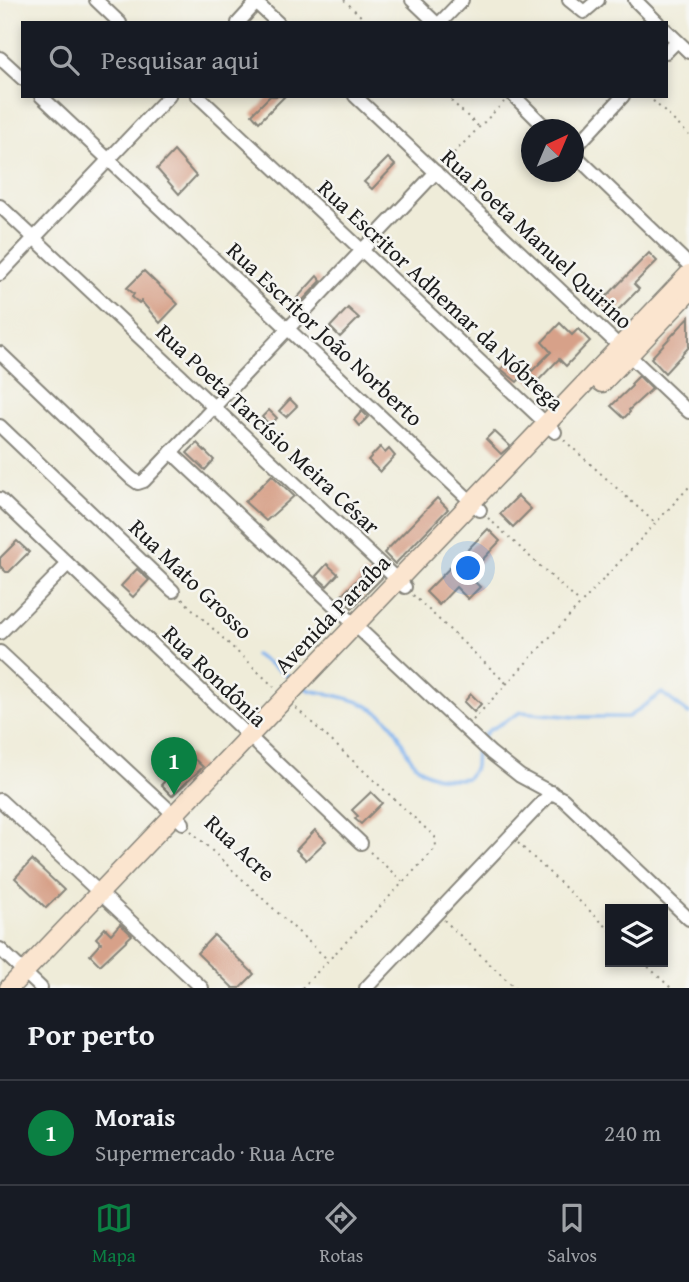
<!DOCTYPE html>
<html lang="pt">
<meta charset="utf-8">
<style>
:root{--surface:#171b24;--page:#242831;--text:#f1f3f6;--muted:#9ea1a6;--line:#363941;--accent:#0b8043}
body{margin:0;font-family:"Gentium Book Plus",serif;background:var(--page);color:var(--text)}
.controls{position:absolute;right:21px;bottom:21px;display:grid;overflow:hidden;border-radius:0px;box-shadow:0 4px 10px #0003}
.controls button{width:63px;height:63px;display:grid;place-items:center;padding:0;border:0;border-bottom:2px solid var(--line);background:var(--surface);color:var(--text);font:35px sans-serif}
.compass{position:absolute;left:521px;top:119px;width:63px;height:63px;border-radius:50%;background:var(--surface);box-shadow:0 4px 10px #0003;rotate:44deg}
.you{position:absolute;left:469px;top:569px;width:24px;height:24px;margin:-18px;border:5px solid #fff;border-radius:50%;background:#1a73e8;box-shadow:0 0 0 10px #1a73e833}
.badge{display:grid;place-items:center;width:46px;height:46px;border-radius:50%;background:var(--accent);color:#fff;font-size:23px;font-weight:700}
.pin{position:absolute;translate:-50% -58px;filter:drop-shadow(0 2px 4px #0008)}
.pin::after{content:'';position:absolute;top:37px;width:24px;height:21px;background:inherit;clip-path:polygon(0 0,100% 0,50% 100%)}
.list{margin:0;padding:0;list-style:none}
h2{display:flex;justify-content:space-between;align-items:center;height:91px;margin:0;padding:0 28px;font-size:30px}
h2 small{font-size:23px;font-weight:400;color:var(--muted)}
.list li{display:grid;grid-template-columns:46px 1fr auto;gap:21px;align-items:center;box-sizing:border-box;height:105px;padding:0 28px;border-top:2px solid var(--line)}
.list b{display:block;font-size:26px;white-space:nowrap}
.list p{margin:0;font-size:23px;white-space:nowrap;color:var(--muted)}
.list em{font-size:23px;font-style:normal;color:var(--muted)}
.icon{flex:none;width:38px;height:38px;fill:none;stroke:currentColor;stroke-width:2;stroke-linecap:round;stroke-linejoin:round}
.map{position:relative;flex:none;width:689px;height:988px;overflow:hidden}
.search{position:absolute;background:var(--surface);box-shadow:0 4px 10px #0003;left:21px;right:21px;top:21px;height:77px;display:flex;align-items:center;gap:18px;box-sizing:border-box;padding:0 24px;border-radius:0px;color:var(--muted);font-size:26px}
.sheet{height:196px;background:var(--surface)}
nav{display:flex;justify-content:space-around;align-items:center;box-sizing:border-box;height:98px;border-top:2px solid var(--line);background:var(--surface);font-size:19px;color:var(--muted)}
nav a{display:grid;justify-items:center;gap:4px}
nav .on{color:var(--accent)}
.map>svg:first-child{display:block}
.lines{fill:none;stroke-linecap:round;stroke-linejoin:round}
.stream{stroke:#82b4ee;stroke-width:3.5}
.building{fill:#d7a189}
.street-casing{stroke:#86847a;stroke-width:16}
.secondary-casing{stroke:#86847a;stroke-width:21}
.path{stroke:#86847a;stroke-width:2;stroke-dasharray:2 5;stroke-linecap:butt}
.street{stroke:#fff;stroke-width:12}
.secondary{stroke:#fbe5cf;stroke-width:18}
.labels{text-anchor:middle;stroke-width:5;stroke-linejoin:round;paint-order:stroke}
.street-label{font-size:23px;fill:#1c1c1c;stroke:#f6f6f2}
</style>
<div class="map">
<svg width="689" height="988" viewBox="0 0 689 988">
<rect width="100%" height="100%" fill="#f6f6f2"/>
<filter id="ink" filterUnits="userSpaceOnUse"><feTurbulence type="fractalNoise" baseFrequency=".0143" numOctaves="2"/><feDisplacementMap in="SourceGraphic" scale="14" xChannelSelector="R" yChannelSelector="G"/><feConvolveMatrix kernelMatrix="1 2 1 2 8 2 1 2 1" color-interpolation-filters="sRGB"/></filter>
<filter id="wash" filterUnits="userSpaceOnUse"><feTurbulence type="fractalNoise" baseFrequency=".00686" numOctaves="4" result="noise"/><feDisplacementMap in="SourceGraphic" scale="28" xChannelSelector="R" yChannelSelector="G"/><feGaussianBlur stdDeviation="1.57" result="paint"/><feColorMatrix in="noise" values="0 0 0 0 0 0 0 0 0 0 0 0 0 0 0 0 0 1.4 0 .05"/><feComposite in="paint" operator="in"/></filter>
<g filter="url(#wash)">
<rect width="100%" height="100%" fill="#efecd9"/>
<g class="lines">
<g class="stream">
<polyline points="255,655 295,680"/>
<path d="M304,687L309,690C340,697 365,698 390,722C400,733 403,748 412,760C424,777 447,781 467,778L475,767L476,746L488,731L521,712L576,717H628L662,693L689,714"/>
</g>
</g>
<g id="blocks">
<g class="building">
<polygon points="270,96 285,96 259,122 252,114"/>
<polygon points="174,151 196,176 179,194 157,169"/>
<polygon points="388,158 395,165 372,189 364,182"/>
<polygon points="649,253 657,261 634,284 639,289 613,315 600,303"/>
<polygon points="144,271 178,304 160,323 141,301 139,303 132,297 134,294 127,288"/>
<polygon points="317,276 321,281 301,302 297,298"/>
<polygon points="348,308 359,318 340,337 330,327"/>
<polygon points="689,317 689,347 665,373 651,358"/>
<polygon points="560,323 572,335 578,329 590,341 566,366 559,359 534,385 524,375 517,382 501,369 513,358 520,365 523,361 532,371 551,352 542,342"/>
<polygon points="639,376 652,389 629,410 630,412 624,418 611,406 632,386 631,384"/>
<polygon points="290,399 297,406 286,417 279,411"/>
<polygon points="269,410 277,418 270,425 262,417"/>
<polygon points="362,411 368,417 359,426 354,420"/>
<polygon points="494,431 510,446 501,454 486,439"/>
<polygon points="197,443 214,460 205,470 187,453"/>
<polygon points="380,447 385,453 389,449 395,456 380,472 368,460"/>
<polygon points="272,475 294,496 266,521 245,502"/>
<polygon points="518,496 531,509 513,527 500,514"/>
<polygon points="437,498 448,509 395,564 384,553"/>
<polygon points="488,529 500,541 468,575 480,587 468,599 456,587 439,605 426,592"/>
<polygon points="17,541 29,552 9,572 6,572 0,566 0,558"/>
<polygon points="327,564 338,574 327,586 316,576"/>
<polygon points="137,569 149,580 133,597 121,586"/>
<polygon points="374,570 382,578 352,608 340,597 365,572 368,575"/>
<polygon points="471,694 481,704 474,712 464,702"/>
<polygon points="189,754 203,767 172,796 161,785 165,781 163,779"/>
<polygon points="371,792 382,803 361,824 355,819 358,816 352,810"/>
<polygon points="315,830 326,841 306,860 296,850"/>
<polygon points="32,860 64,890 46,908 15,878"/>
<polygon points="120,924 132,935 100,965 90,955 101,943 96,938 105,928 111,934"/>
<polygon points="214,935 254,974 240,988 233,988 197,953"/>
</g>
</g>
</g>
<g filter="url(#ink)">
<use href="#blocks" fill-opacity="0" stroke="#86847a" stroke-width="2"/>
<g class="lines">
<defs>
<g id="street">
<polyline points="96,0 120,23"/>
<polyline points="253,0 278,23"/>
<polyline points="412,0 436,23"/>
<polyline points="569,0 584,12 598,0"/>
<polyline points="635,0 658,23"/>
<polyline points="238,23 259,0"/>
<polyline points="440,23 462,0"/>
<polyline points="666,30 689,52"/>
<polyline points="666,52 677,41"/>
<polyline points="0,58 23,79"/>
<polyline points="41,96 480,510"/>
<polyline points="198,96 555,432"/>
<polyline points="355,96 689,412"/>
<polyline points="514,96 548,130"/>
<polyline points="574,149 623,96"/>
<polyline points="574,154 689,265"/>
<polyline points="0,206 405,587"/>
<polyline points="0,274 169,96"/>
<polyline points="0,353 131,478 138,483 144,481 436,172"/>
<polyline points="0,426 173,591"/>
<polyline points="171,452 491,753 520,776 563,799 689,919"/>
<polyline points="0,499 361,843"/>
<polyline points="0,633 68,564"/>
<polyline points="0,652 183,823"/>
<polyline points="0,800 202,988"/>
<polyline points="0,949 41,988"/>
<polyline points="366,988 552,792"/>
</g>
<g id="secondary">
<polyline points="602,383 689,292"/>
<polyline points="9,988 689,274"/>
</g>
</defs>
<use href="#street" class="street-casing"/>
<use href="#secondary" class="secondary-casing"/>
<g class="path">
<polyline points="344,0 368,23"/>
<polyline points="446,96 479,127"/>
<polyline points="648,96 689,135"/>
<polyline points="444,163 504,102"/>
<polyline points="564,440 655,523"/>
<polyline points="488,518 579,602"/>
<polyline points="413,595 506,683"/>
<polyline points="182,599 274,687"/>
<polyline points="296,708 435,837 436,846 432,852 302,988"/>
<polyline points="473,720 689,487"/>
<polyline points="191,831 327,959"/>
<polyline points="518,843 610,930"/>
<polyline points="370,852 402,881"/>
<polyline points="444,920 515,988"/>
<polyline points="643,962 671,988"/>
</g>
<use href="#street" class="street"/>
<use href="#secondary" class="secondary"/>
</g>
</g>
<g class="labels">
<g class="street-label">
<text transform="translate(537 239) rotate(43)" y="8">Rua Poeta Manuel Quirino</text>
<text transform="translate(441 295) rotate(43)" y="8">Rua Escritor Adhemar da Nóbrega</text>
<text transform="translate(325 334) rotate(43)" y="8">Rua Escritor João Norberto</text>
<text transform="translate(268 429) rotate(43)" y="8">Rua Poeta Tarcísio Meira César</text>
<text transform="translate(191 579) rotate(44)" y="8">Rua Mato Grosso</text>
<text transform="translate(332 614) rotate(-46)" y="8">Avenida Paraíba</text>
<text transform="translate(215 676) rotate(44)" y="8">Rua Rondônia</text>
<text transform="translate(240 848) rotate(43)" y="8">Rua Acre</text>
</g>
</g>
</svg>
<div class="controls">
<button><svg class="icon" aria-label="layers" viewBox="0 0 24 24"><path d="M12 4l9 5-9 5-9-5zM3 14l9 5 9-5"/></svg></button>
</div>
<svg class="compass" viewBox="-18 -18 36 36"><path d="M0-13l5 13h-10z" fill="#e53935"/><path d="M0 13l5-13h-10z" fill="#9ea1a6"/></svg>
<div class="you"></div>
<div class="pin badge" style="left:174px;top:795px">1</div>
<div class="search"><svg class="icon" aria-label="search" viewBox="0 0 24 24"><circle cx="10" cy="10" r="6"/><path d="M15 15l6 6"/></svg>Pesquisar aqui</div>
</div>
<section class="sheet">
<h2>Por perto<small></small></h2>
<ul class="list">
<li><span class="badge">1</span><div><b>Morais</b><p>Supermercado · Rua Acre</p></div><em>240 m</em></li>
</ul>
</section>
<nav>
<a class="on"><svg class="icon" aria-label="map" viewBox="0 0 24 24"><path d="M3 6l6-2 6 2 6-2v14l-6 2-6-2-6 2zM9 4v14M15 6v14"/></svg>Mapa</a>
<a><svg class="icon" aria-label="directions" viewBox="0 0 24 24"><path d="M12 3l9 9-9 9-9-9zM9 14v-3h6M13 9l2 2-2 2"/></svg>Rotas</a>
<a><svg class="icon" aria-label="saved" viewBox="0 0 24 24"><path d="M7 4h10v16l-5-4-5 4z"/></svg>Salvos</a>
</nav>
